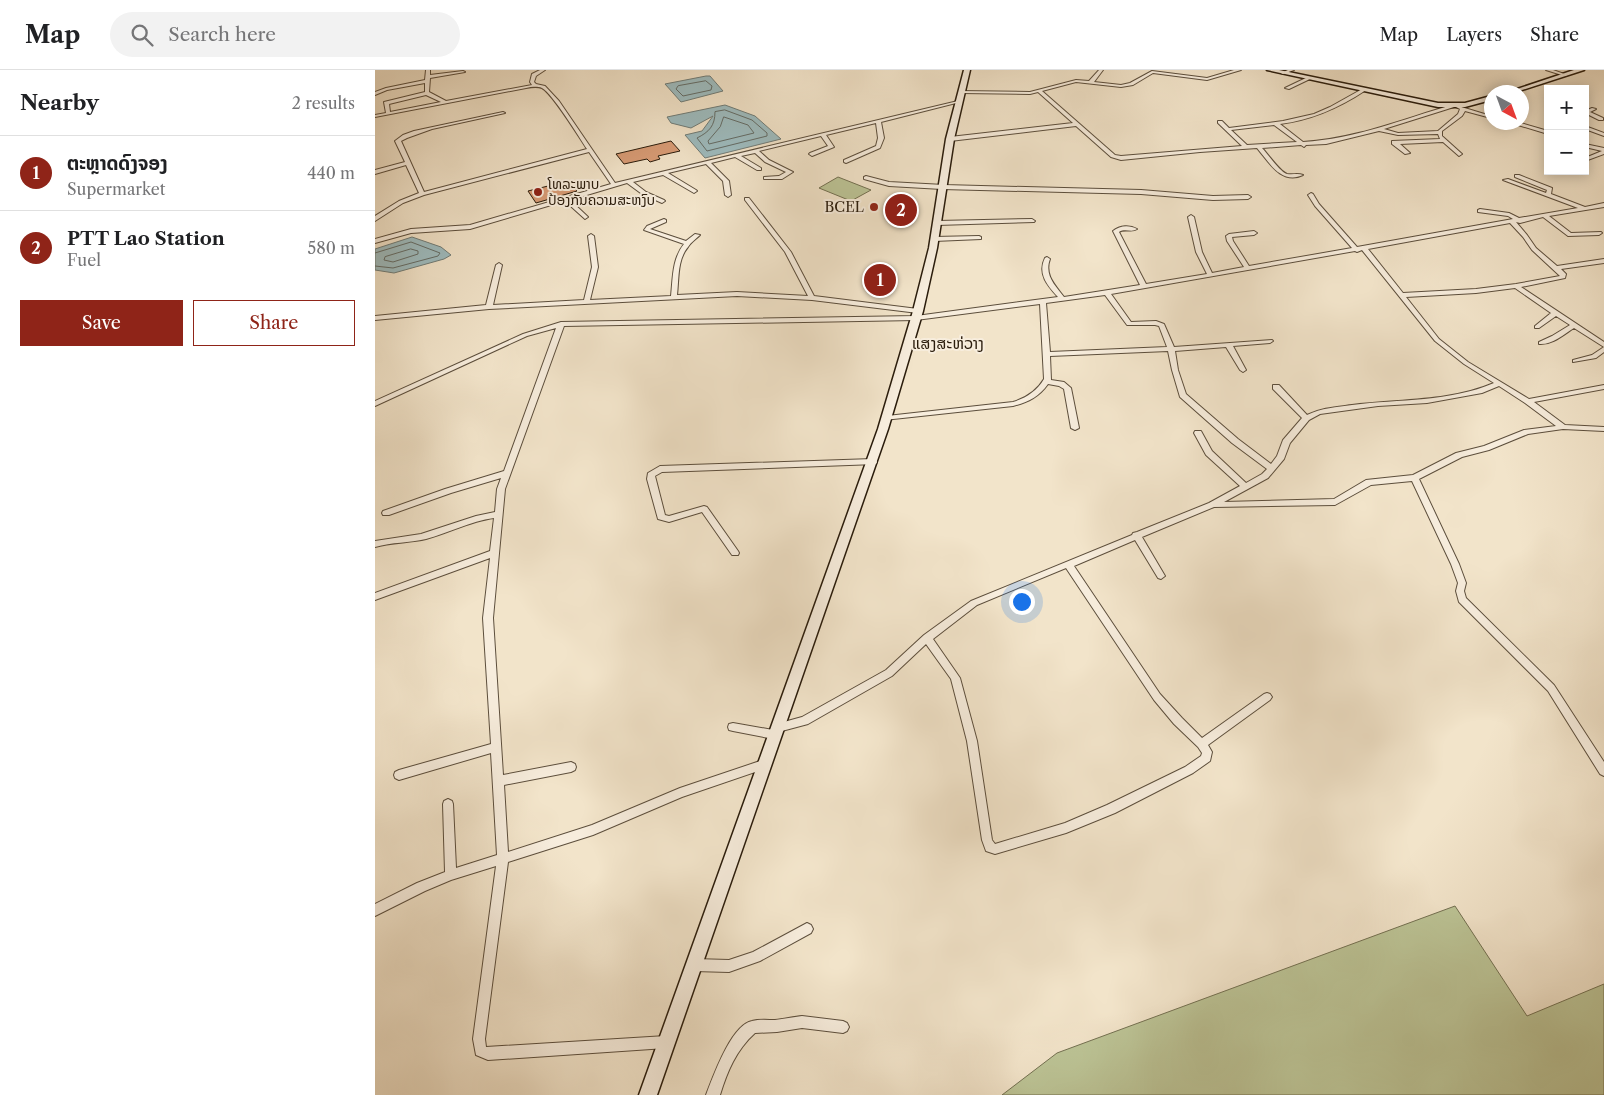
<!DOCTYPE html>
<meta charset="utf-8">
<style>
:root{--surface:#fff;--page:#f2f2f2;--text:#202124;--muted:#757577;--line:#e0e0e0;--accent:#8f2418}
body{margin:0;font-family:"Libre Caslon Text","Noto Sans Lao",serif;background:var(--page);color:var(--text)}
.controls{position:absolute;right:15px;top:15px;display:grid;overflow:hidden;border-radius:0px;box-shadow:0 2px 12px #0003}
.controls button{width:45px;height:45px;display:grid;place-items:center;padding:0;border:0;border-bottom:1px solid var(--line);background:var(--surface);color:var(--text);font:25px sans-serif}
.compass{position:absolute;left:1109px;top:15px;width:45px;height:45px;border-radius:50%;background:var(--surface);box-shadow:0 2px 12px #0003;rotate:139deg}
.you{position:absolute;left:646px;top:531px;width:18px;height:18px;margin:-12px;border:4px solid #fff;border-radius:50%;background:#1a73e8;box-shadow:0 0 0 8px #1a73e833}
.badge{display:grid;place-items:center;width:32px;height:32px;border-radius:50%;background:var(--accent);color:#fff;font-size:16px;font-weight:700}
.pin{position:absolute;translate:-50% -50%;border:2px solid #fff;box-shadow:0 1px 5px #0006}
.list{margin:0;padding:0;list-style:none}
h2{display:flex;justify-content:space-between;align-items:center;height:65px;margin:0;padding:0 20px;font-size:21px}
h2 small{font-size:16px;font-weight:400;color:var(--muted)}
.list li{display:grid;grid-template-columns:32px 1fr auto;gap:15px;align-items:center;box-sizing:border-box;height:75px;padding:0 20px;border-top:1px solid var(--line)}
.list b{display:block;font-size:19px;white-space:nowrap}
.list p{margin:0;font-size:16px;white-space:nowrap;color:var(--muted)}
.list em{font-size:16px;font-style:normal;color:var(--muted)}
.actions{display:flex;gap:10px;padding:15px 20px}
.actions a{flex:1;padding:11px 0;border:1px solid var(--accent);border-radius:0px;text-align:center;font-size:18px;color:var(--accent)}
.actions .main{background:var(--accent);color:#fff}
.icon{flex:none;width:28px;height:28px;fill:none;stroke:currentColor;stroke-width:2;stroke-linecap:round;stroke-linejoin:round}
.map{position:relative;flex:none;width:1229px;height:1025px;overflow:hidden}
header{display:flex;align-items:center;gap:30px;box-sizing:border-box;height:70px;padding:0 25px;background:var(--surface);border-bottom:1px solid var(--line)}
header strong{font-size:24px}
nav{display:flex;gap:28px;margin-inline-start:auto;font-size:18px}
.search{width:350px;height:45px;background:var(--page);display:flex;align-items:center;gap:12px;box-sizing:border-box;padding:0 18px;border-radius:28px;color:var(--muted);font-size:19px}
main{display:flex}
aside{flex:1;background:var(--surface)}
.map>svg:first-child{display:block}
.green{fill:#bcc496;stroke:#737051}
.water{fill:#9ebcbf;stroke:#707c77}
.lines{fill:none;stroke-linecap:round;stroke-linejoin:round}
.shore{stroke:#646c66;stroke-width:1}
.building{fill:#d89c76;stroke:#2a1c0c}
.street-casing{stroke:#5c4e3c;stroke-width:2}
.secondary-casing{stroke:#2a1c0c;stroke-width:3}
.street{fill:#f7eddd;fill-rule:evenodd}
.secondary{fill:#f7eddd;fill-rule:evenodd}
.poi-dot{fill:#8f2418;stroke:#f7eddd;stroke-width:2}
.labels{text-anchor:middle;stroke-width:4;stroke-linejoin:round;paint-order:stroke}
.far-poi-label{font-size:14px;fill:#2a1c0c;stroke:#f7eddd;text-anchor:start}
.far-quarter-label{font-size:16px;fill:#2a1c0c;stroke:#f7eddd}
</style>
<header>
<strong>Map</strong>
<div class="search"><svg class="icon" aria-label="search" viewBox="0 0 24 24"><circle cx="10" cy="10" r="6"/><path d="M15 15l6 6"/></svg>Search here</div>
<nav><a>Map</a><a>Layers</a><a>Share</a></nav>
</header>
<main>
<aside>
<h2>Nearby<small>2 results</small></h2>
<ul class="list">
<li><span class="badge">1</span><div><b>ຕະຫຼາດດົງຈອງ</b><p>Supermarket</p></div><em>440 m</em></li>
<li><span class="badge">2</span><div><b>PTT Lao Station</b><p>Fuel</p></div><em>580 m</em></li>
</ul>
<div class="actions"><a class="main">Save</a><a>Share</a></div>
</aside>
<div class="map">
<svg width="1229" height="1025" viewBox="0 0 1229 1025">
<rect width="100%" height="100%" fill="#f2e4ca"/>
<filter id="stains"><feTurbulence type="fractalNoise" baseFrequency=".004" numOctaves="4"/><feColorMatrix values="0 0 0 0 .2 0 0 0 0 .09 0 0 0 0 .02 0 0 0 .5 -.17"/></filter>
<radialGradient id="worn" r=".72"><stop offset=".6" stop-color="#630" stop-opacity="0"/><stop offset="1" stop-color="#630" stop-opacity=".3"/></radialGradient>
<g class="green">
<polygon points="463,107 496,120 476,131 444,118"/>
<polygon points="1080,836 1152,946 1229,914 1229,1025 627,1025 682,983"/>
</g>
<g class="water">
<polygon points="331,6 335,6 348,21 306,32 290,14"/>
<polygon points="350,35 380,46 406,69 330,88 310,65 327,61 338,46 316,58 296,53 292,47"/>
<polygon points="37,167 66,177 76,185 69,189 19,203 0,200 0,179"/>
</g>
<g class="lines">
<g class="shore">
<polygon points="331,11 337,16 336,20 308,26 301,19 303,16"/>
<path d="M350,40L377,50L392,63V66L332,81L322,68C334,62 340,56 340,42Z"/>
<polygon points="349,47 373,55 379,63 334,74 333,71 345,57"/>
<polygon points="36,179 43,181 43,184 18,192 9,190 10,187"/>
<polyline points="0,183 36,172 65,183 63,186 18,198 0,196"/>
</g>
</g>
<g class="building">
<polygon points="296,71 305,81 283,86 285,89 275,92 272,89 249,94 241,84"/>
<polygon points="193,111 202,121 161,133 153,121"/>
</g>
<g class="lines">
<defs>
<g id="street">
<path d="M51,0H55V5L88,1L90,2L55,8L54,22L71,31L157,15L155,12L157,4L165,0H170L161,6L159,12L161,14L170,16L184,31L240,113L583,31L585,32L506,52L509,68L505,78L471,93L469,92V90L501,76L503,68L501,53L451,65L459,77L437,86L434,84L435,83L453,76L446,66L384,81L394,90L418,102L407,109H389V107L404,106L411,102L390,92L380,83L366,86L386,98V100H382L360,87L336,93L354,111L356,125L353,127L350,125L348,111L331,94L293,103L321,120L322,121L319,123L288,105L258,112L271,122L289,130L290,131L287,133L267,124L252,113L195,130L212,146L213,147L210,149L190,131L95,159L36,163L0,173V169L36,159L95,155L236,114L214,82L49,125L28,133L0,151V146L24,131L44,123L31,95L0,104V100L30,92L20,71L28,65L39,61L128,42L130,43L57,59L32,68L26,71L49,122L212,79C204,67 178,24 167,18C162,16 156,17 151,18L0,47V45L11,43L9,32L50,22V13L12,20L0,25V22L11,18L50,10ZM51,25L66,32L15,42L14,34Z"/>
<path d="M724,0H728L719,12L746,15L755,13L777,1L832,8L859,0H866L832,10L778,3L758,15L746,17L701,12L667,21L740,85L746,86L867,76L843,53V51H847L854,58L908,51L939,44L955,37L989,18L991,19V20C964,38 937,50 905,54L928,72C980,69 1028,49 1077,35H1079V37L1009,59L1023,63L1063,61L1083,44L1085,39L1081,37L1083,36L1116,46V48L1090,41L1087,46L1067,61V66L1087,84L1084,86L1068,72L1025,74L1035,83L1030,84L1017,74V71L1065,69L1063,64L1023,65L1004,61L951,74L931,75L929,77L926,75L887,78C893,84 905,102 912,104C918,105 923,103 928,105C906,115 894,92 882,78L825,82L746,90L736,87L701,56L575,71L572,69L575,67L698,53L663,22L655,24L586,23L584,22V21L655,22L701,10L714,11ZM899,55L922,72L872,75L856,60Z"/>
<polygon points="913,0 919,0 908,4 906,3"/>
<polygon points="1171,0 1178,0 1192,5 1190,6"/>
<polygon points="933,7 937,8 914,19 910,18"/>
<polygon points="1217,38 1221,39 1215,42 1228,48 1228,50 1224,50 1210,43 1210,41"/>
<polygon points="1133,52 1142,52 1173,61 1173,64"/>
<polygon points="1210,56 1229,63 1229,66 1210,59"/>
<polygon points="1210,74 1229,78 1229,84 1210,91 1210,88 1227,81 1210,77"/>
<path d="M1140,105H1144L1177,118L1176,124L1210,137L1229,133V137L1174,146L1196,163L1226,162L1227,163L1224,165L1193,166L1168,147L1145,153L1141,152L1152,165L1161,178L1182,196L1229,189V193L1186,199L1191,204L1190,208L1146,217L1229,272V282L1221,288L1198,292V290L1217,285L1229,277L1199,258C1188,265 1177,275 1164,274V272L1177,266L1195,255L1181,246L1164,258H1160V256L1176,243L1140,218L1101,223L1031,227L1064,269L1093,292L1154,329L1229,315V319L1159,332L1190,355L1229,357V361L1188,359L1153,364L1114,380L1087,387L1044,409L1084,494L1091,513L1089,521L1091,528L1179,615L1229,692V706L1225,704L1173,621L1084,532L1081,521L1083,513L1076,494L1037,411L996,415L960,435L839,437L767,467L790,506L786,509L783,508L760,470L699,496L785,624L807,648L827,668L889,624L892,623L895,624L897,627L895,630L833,675L837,682L835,691L818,703L740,743L691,763L620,784L611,781L607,770L592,671L576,609L551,574L517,606L433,654L403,662L404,665L403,668L399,669L358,661L354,660L353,657L354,654L358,653L398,660L397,658L398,655L427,647L511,600L549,565L596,531L757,465L758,463L762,462L834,433L865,416L831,385L819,363L820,361H826L837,381L871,413L887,404L892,399L857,373L805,327L797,300L793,281L675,286L676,310L689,312L696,318L704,358L700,360L696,358L689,319L684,316L673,314C664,327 653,332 638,336L509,350V346H512L638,332C651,328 662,321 669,309L665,234L541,250L189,256L130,419L118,548L128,705L196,692L200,694L201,697L200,700L196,702L129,715L133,782L217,755L305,718L391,689L395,691L396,694L395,697L307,727L218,765L133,792L110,969L111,977L291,966L295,968L297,972L295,976L291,978L113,990L101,985L98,969L121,796L76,810L50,821L0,846V834L42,813L70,802L68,734L69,731L73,729L77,731L78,734L81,798L122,785L116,683L24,710L20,708L19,705L20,702L24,700L116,674L108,548L115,488L0,530V523L115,481L119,448C95,451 74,463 51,469C34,473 17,472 0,477V471L46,464L101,446L120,442L122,419L126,408L76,423L14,445H8L7,443L8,441L70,419L129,401L181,258L152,266L0,336V331L148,264L186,252L541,246L683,227C673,216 662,204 670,188L672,187L675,189C669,205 680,215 689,227L765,215L738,161C745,155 755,155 762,159C757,163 750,158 744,162L771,214L832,204L821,182L813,147L816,145L819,147L827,182L837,203L869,197L852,171L851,166L854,164L879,161L882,163L879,165L857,167L858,171L874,196L977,178L940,136L933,125L936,123L938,124L944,134L982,177L1138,149L1133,146L1103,142V140L1105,139L1134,143L1144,148L1203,138L1128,110L1133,109L1171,123L1172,120L1140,107ZM1135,153L1148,167L1157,180L1185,206L1141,214L1101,219L1028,223L993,179ZM987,180L1060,271L1089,294L1119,313C1075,332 1024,329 977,335C962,337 946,338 932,345L904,315H898V319L927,348L908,370L902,386L896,394L863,369L811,324L803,300L800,281L851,277L865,300L868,302L871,300L858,276L895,273L898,271L897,270L799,277L789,254L781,251L756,252L736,224L980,181L982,182ZM730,225L752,255H780L784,256L792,277L675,282L671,233ZM1124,316L1150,333L1181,356L1149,360L1109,376L1081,383L1038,405L991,410L959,429L849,432L893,408L909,389L915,373L934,350L945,344L1003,336L1052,333L1107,323ZM691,498L779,630L799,654L823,677L827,683L826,686L810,697L732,735L690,753L620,774L617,770L602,671L585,608L558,569L602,535Z"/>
<polygon points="491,106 514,112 569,115 766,120 838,126 873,125 876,127 873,129 838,130 766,124 567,119 514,116 489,109 489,107"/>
<path d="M370,128H374L416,182L439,226L543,239L546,241L543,243L437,230L362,226L114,239L0,250V246L111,235L121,195L124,193L127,195L118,235L209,230L217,197L213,166L216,164L219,166L223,197L215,230L296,226C298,208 297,189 309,174L269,160L272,156L289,149L291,150V152L275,159L311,171L320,164L325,165C321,169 316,172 313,177C302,190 304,209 302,225L362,222L433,226L410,182L370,130Z"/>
<polygon points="657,149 660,151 659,152 562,155 559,153 562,151"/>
<polygon points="604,166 606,167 606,169 559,171 556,169 559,167"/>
<polygon points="498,389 501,390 502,392 501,394 287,402 280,406 290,445 294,446 329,436 332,437 363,481 364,483 363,485 357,485 327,442 294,452 283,449 272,409 273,403 285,396"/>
<polygon points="432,853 436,855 438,859 436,863 385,891 354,902 319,901 315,899 313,895 315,891 319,889 354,890 378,882"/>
<path d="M427,946L468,951L472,953L474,957L472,961L468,963L427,958L402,962L380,963C361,980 352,1002 345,1025H331C338,1007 356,955 377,951C384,949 393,950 400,950C409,949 418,947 427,946Z"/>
</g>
<g id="secondary">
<polygon points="589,0 595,0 579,69 562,178 548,241 513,359 282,1025 264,1025 503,359 538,241 554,178 571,69"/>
<polygon points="892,0 904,0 1063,33 1090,33 1116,26 1116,30 1090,37 1063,37"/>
<polygon points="1199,0 1209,0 1141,22 1133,22"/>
</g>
</defs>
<use href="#street" class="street-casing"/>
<use href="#secondary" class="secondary-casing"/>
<use href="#street" class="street"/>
<use href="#secondary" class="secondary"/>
</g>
<g class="poi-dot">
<circle cx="163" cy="122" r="5"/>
<circle cx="499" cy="137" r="5"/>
</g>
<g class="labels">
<g class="far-poi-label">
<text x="173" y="119">ໂທລະພາບ<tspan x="173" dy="16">ປ້ອງກັນຄວາມສະຫງົບ</tspan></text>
<text x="489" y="142" text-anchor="end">BCEL</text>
</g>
<g class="far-quarter-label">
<text x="573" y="279">ແສງສະຫ່ວາງ</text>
</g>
</g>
<rect width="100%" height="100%" filter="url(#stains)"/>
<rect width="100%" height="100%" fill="url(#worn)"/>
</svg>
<div class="controls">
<button>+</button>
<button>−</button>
</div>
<svg class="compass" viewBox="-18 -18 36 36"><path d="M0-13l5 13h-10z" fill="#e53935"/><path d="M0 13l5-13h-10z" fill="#757577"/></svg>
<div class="you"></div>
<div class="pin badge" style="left:505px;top:210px">1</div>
<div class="pin badge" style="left:526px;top:140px">2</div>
</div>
</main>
